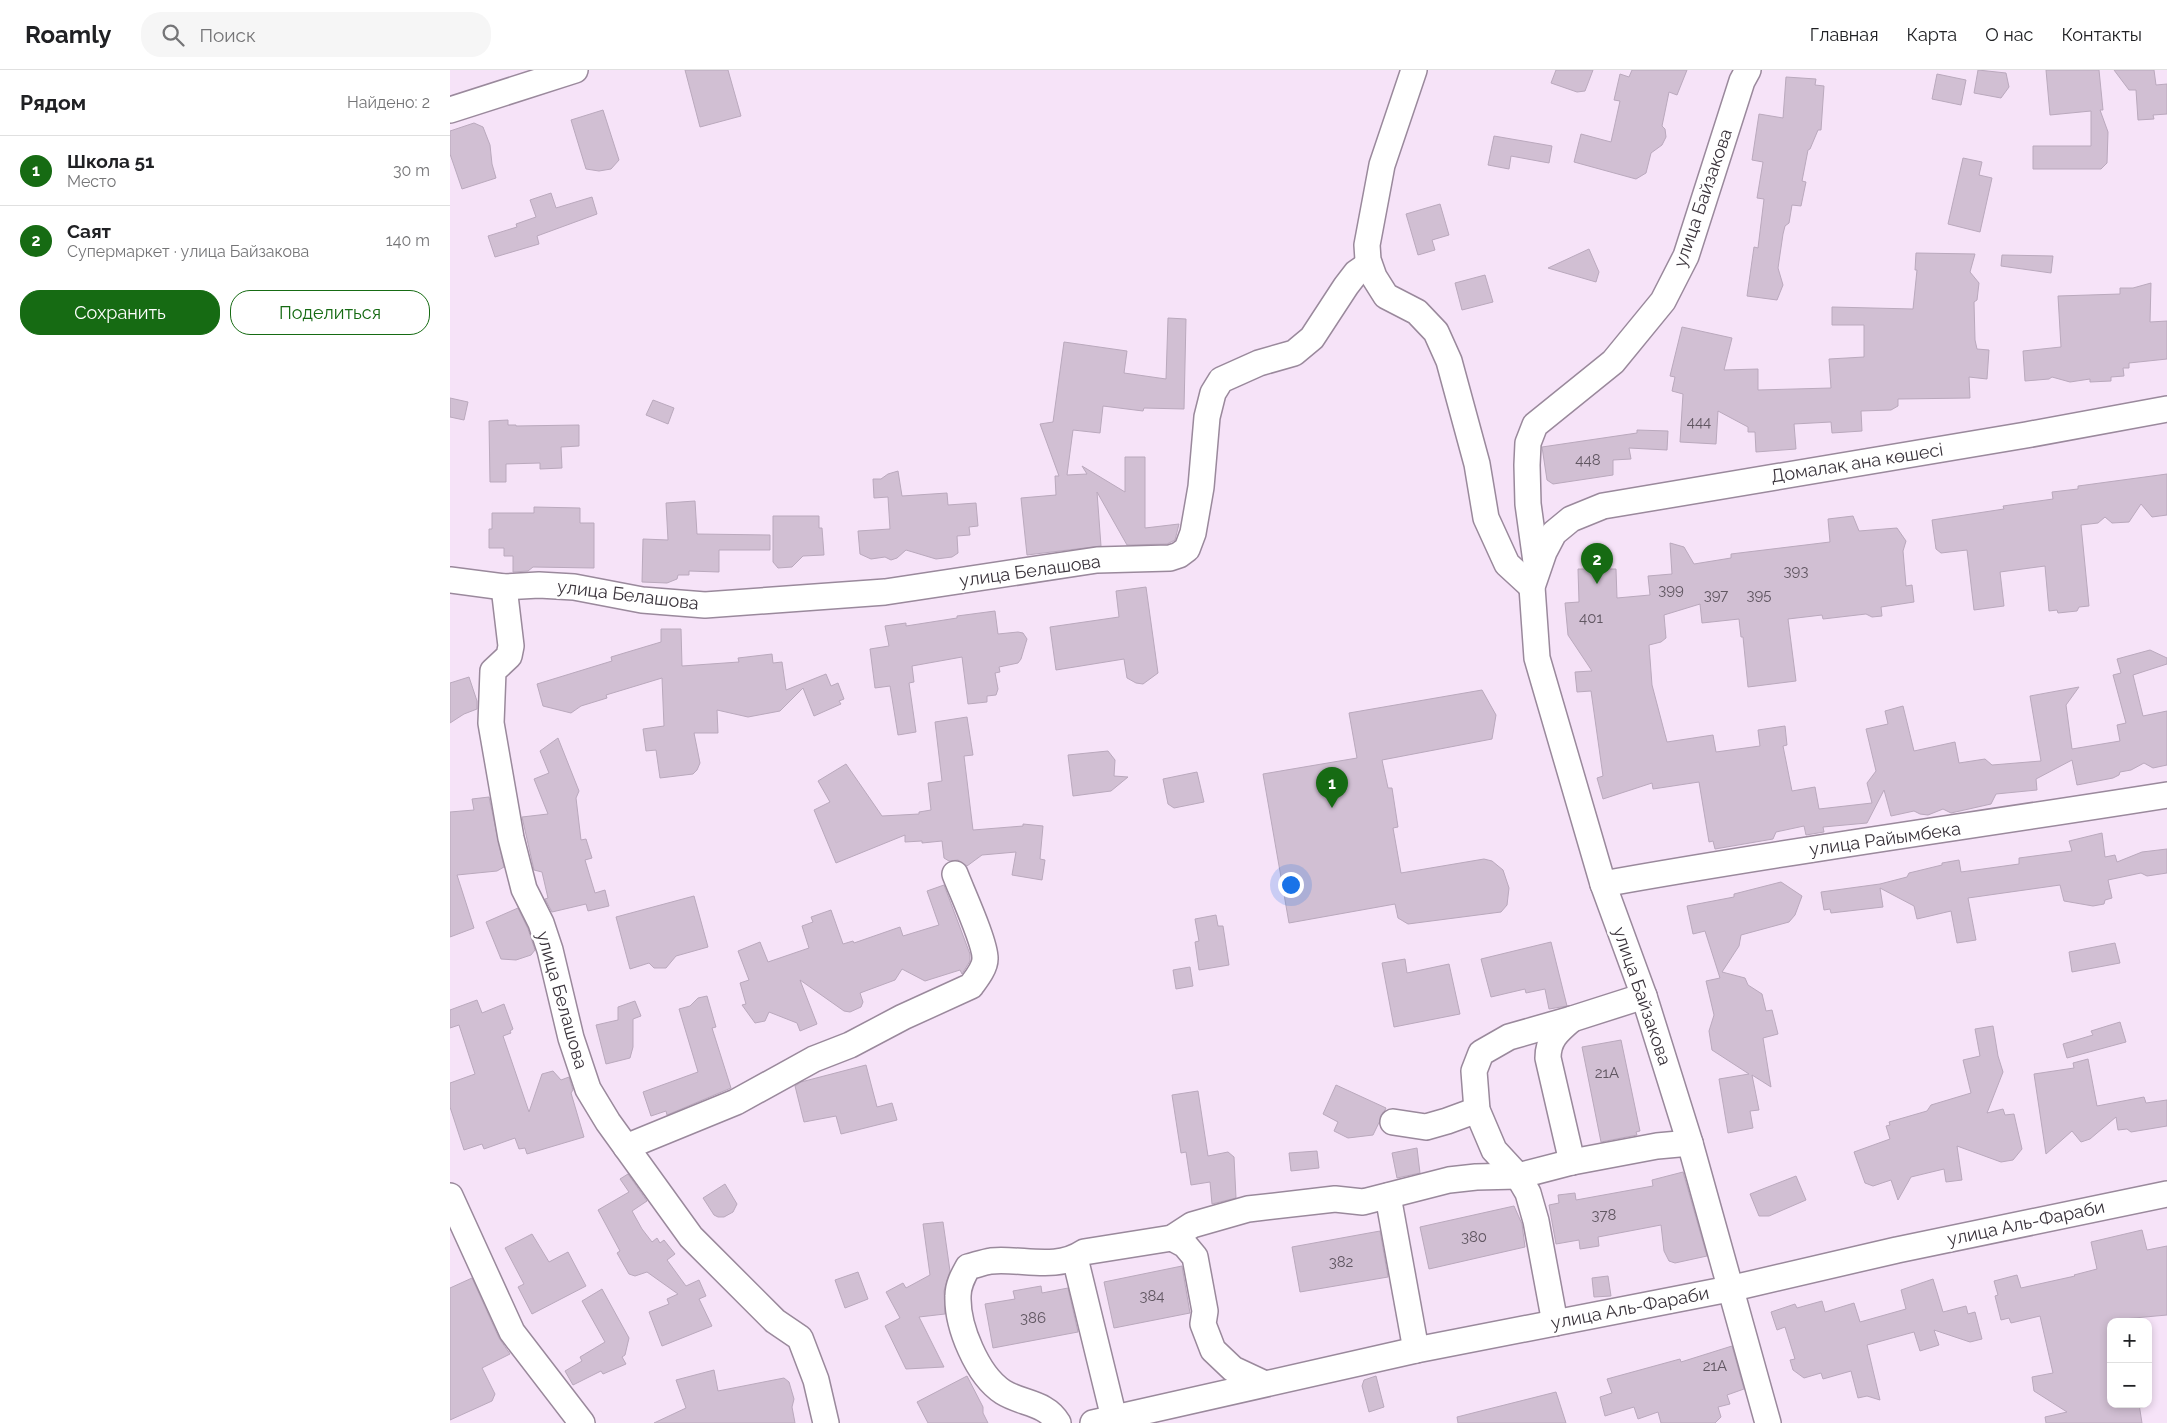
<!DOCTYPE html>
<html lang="ru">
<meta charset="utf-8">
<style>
:root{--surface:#fff;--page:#f6f6f6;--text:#202124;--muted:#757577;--line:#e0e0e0;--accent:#166b13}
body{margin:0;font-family:Raleway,sans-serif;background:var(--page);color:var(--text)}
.controls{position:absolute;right:15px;bottom:15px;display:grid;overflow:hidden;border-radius:10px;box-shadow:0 2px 8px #0003}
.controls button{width:45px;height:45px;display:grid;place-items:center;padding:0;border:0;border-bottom:1px solid var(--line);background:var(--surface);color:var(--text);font:25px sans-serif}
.you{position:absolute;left:840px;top:814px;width:18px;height:18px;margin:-12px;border:4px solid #fff;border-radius:50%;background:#1a73e8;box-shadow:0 0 0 8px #1a73e833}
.badge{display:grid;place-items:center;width:32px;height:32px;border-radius:50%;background:var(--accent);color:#fff;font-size:16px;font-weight:700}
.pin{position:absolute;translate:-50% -41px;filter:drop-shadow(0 1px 2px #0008)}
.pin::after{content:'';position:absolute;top:26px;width:18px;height:15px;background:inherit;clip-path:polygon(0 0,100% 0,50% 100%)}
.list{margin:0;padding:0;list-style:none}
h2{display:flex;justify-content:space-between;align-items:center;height:65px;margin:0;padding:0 20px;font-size:21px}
h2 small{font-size:16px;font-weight:400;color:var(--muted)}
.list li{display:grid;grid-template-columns:32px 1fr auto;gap:15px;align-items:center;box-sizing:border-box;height:70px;padding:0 20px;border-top:1px solid var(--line)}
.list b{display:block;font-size:19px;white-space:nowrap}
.list p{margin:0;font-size:16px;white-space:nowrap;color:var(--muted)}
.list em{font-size:16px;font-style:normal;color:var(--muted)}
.actions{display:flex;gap:10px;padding:15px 20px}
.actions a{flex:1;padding:11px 0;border:1px solid var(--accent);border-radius:20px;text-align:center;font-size:18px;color:var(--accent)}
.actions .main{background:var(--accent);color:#fff}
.icon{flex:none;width:28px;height:28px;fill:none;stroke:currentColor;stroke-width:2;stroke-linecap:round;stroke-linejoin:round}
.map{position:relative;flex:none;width:1717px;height:1353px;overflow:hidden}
header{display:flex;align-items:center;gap:30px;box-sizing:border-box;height:70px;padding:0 25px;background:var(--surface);border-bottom:1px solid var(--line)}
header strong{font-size:24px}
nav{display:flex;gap:28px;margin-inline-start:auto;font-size:18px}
.search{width:350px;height:45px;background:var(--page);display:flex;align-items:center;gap:12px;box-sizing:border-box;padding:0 18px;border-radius:20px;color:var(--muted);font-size:19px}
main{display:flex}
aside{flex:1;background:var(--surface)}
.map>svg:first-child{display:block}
.building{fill:#d1bfd3;stroke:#baa9bd}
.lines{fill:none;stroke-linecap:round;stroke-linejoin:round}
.street-casing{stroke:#9a899c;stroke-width:28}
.street{stroke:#fff;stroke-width:25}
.labels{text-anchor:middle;stroke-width:5;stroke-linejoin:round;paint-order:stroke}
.number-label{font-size:15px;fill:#605661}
.street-label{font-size:18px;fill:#3a333b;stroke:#fff}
</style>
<header>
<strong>Roamly</strong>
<div class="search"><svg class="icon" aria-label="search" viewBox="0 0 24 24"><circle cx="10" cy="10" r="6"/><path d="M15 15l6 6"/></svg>Поиск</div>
<nav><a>Главная</a><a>Карта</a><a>О нас</a><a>Контакты</a></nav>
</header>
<main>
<aside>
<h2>Рядом<small>Найдено: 2</small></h2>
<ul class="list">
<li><span class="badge">1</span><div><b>Школа 51</b><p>Место</p></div><em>30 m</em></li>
<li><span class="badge">2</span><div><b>Саят</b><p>Супермаркет · улица Байзакова</p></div><em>140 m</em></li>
</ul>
<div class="actions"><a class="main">Сохранить</a><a>Поделиться</a></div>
</aside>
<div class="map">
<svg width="1717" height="1353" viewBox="0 0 1717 1353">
<rect width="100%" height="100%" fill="#f6e3f8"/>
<g class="building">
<polygon points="235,0 278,0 291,46 250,57"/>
<polygon points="1106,0 1143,0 1135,21 1127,22 1101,13"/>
<polygon points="1182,0 1237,0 1227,25 1219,22 1212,56 1215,59 1216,67 1212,75 1201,83 1196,103 1186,109 1124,92 1131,64 1161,72 1170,31 1164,30 1170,4 1179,7"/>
<polygon points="1528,0 1556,3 1559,17 1551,28 1524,23"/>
<polygon points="1596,0 1649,0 1653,40 1650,40 1658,62 1657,93 1651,99 1583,99 1583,76 1641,76 1641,41 1600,45"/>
<polygon points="1664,0 1704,0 1706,15 1717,14 1717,44 1703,45 1704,49 1688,50 1686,20 1679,20"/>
<polygon points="1487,4 1516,10 1511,35 1482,29"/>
<polygon points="1336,7 1366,9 1365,15 1374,16 1371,60 1368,60 1360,79 1358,80 1352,111 1356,112 1351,136 1342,135 1339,153 1335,156 1333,164 1328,198 1333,215 1327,230 1297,226 1304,177 1308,178 1314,129 1307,128 1313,92 1302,90 1309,44 1333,48"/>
<polygon points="153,40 169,90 161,99 149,101 136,99 121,50"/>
<polygon points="24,53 33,57 40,75 42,94 46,108 12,119 0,84 0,61"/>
<polygon points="1044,66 1102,76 1099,93 1061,86 1059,99 1038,95"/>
<polygon points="1513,88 1532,92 1529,105 1542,108 1530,162 1498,154"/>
<polygon points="101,123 106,138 142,127 147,144 87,166 89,174 45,187 38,166 67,157 66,154 86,147 80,130"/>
<polygon points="990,134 999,165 982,170 985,180 968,185 956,144"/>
<polygon points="1139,179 1149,202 1146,212 1098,198"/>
<polygon points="1466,183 1525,184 1520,202 1529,213 1527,230 1524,232 1525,270 1527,279 1539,280 1537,309 1519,307 1520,328 1448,329 1448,336 1441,340 1411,341 1412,361 1382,363 1381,352 1344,354 1346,379 1306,382 1305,362 1298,362 1298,357 1268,341 1266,374 1230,372 1233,324 1222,321 1225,307 1220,306 1232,257 1282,268 1274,300 1308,299 1308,320 1381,318 1379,289 1414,287 1414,255 1382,255 1382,237 1463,239 1467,200 1465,200"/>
<polygon points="1552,185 1603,186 1601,203 1551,196"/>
<polygon points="1035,205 1043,232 1012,240 1005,213"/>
<polygon points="1701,213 1700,252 1717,251 1717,289 1679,293 1679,298 1673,298 1674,306 1661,307 1661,311 1640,312 1640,309 1620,312 1602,307 1599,309 1575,311 1573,281 1611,277 1608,226 1670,224 1670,218 1683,218"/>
<polygon points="718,248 736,249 734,339 694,338 693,341 653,336 650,363 623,360 617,405 637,404 632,396 675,422 675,387 695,387 695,458 729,454 725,470 717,474 677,475 647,422 651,476 577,485 571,428 606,425 605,406 609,406 590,354 603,352 614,272 677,281 674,303 716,309"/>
<polygon points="0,328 18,332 14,350 0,347"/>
<polygon points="203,330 224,338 218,354 196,345"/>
<polygon points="58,350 58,355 66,355 66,356 129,355 129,376 111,377 112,398 90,399 90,393 56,394 56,412 40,412 39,351"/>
<polygon points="1187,360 1218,361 1217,380 1179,378 1181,389 1163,390 1163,405 1103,414 1097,410 1092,377 1187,363"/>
<polygon points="448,401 452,426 497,423 498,435 526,433 528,456 519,457 520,465 507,466 508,483 502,487 486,489 456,480 447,488 441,490 435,487 421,489 410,484 408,461 440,459 438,427 424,428 423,409 431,409 438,404"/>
<polygon points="1717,404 1717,445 1702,447 1691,434 1679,452 1662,453 1655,447 1648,453 1631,455 1639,536 1629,537 1627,541 1608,543 1607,540 1599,541 1595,496 1550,502 1554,536 1524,540 1517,480 1491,483 1486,479 1482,450 1554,439 1553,436 1603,429 1602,422 1628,419 1628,416"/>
<polygon points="245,431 247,464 320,465 320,480 269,480 269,502 239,501 239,505 228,505 227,509 217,513 192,512 193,469 218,470 216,433"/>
<polygon points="84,437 130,438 130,453 144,453 144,498 83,497 78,501 63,502 63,486 54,486 54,478 39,478 39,459 42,459 42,443 84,443"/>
<polygon points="323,446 369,446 369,458 372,458 374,485 353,486 342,497 328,498 323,492"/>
<polygon points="1403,446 1409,461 1447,458 1456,471 1453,481 1456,516 1462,515 1464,532 1431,537 1432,546 1422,547 1416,544 1373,549 1372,545 1338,549 1346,611 1298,617 1293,567 1291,567 1289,549 1252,553 1250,534 1214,545 1216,568 1211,572 1199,575 1202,615 1217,672 1263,665 1266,682 1310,676 1308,660 1335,656 1337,675 1333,676 1342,721 1365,717 1369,739 1422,733 1417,713 1426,701 1416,659 1438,654 1435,641 1453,636 1464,681 1505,672 1509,693 1535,689 1542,695 1591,691 1580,626 1629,617 1616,635 1622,679 1670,671 1667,655 1676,653 1663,605 1671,603 1667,589 1700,580 1717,588 1717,594 1683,605 1693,646 1717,641 1717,695 1703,698 1694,693 1681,700 1670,702 1669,705 1663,708 1627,715 1622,690 1586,709 1587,720 1546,724 1541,734 1501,743 1493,739 1478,745 1470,744 1464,741 1441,746 1434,720 1417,753 1373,757 1374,762 1356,765 1354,756 1326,762 1323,769 1265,779 1263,771 1259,772 1249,712 1203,719 1202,713 1153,729 1147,708 1153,706 1141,621 1127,622 1125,602 1142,601 1118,565 1115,533 1129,532 1128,499 1166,499 1167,528 1200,525 1198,506 1222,504 1220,473 1234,477 1244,494 1281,488 1281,484 1380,472 1378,449"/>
<polygon points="696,517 708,603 693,614 686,613 677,608 674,589 606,600 600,557 669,547 666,521"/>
<polygon points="545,541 548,564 568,562 573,563 577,569 571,589 568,593 549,597 550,602 545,603 548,619 546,625 537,626 537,632 518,634 512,587 462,596 464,612 459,613 466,662 448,665 440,616 425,618 420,579 439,576 435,556 456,553 456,556 507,548 507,546"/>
<polygon points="211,559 231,559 232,596 289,592 288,588 322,584 323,593 332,592 336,620 376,604 381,616 388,613 394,629 389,631 391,634 364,646 353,618 330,641 298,647 267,640 268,663 244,663 250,693 247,700 243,704 210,708 206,680 196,681 193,659 214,656 212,608 156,625 157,628 131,636 121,643 93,636 87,614 162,591 161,587 211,572"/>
<polygon points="19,607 27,631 27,639 14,644 0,653 0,613"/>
<polygon points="1032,620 1046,645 1042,669 932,690 938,718 942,718 948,757 943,758 951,803 1034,789 1042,791 1053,800 1059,818 1057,835 1051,842 958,854 948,848 945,834 839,853 813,704 907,688 899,643"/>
<polygon points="517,647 523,685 514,686 523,760 573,756 573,754 593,756 590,789 595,790 592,810 562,805 566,782 532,785 517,796 508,790 499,791 494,788 492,771 472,773 472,771 455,772 455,765 386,793 364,740 380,732 368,711 396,694 432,746 469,744 469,742 481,740 478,713 492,711 485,652"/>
<polygon points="108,668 129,721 126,728 131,770 136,769 142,788 135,790 145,823 155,820 159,836 138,841 136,834 102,842 95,829 98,828 92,802 84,800 72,747 98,744 84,709 99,703 90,681"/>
<polygon points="658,681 665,690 664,706 678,707 661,721 623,726 618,685"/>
<polygon points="747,702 754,732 724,738 718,734 713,709"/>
<polygon points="39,727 54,797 47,801 7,805 24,858 0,867 0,742 24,740 22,729"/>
<polygon points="1652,763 1655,787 1665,785 1667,792 1692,782 1717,779 1717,803 1697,806 1691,803 1658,810 1662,828 1655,830 1654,834 1643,836 1614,831 1610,815 1518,828 1526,870 1507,873 1501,841 1467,849 1464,836 1430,818 1433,837 1381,843 1380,839 1374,840 1371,822 1430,814 1457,807 1459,803 1492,795 1492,793 1509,790 1511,802 1569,794 1569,788 1622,781 1619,771"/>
<polygon points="1331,812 1352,826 1345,845 1339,852 1291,865 1289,876 1272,902 1295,908 1298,915 1312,924 1316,941 1322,940 1328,964 1313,968 1321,1017 1302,1005 1309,1040 1300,1041 1303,1058 1278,1063 1269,1009 1299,1004 1262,980 1259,961 1264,945 1256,911 1270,908 1255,861 1243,864 1237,836 1284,827 1284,824"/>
<polygon points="494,815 520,884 520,891 512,904 510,900 475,911 452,899 445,910 410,923 413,932 411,937 400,942 394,941 350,910 367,954 350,961 347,953 319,942 315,951 305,953 292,935 296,934 290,913 299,910 288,881 310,872 318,892 359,878 352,856 363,852 361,847 381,840 393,874 403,871 404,873 450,857 453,866 489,855 477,821"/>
<polygon points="244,826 258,877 226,886 216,898 204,898 199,893 180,899 166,847"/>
<polygon points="68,838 78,859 85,880 81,885 66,890 51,889 36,852"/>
<polygon points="766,845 768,856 773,856 779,895 749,900 745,872 749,871 745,849"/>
<polygon points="1101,872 1117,936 1099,939 1095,919 1076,923 1075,919 1041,927 1031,889"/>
<polygon points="1665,873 1670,893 1622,902 1619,882"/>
<polygon points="955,889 957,903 999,894 1010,944 944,957 932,893"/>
<polygon points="740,897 743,916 726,919 723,900"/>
<polygon points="257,926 266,957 262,958 281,1018 217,1045 216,1041 201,1046 193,1022 248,1002 229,939 240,936 248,928"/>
<polygon points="27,930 32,943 54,934 63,959 60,961 61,963 53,966 79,1042 92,1004 103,1001 111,1010 119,1007 123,1020 121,1023 134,1067 77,1084 75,1078 69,1079 65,1068 34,1079 32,1074 14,1080 0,1037 0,1013 25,1004 9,955 0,958 0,940"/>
<polygon points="185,931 191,946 183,949 183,977 180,988 156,994 146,955 168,950 168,937"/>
<polygon points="1670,952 1676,972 1617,988 1613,974 1643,965 1641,961"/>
<polygon points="1543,956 1548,986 1553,1002 1537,1043 1553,1039 1555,1045 1564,1044 1572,1079 1563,1090 1551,1092 1507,1076 1512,1110 1496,1112 1494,1099 1461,1107 1448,1130 1441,1110 1423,1116 1415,1113 1404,1082 1440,1069 1436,1056 1440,1055 1439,1052 1477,1041 1481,1035 1521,1023 1513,990 1530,986 1525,959"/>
<polygon points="1171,970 1190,1061 1186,1062 1187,1065 1151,1072 1132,977"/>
<polygon points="1638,989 1647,1036 1694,1027 1696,1033 1717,1030 1717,1056 1681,1062 1677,1059 1668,1060 1666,1047 1640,1069 1631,1072 1622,1061 1596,1084 1584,1004 1624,998 1623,993"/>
<polygon points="416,995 427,1037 442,1033 447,1050 391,1064 386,1046 354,1052 345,1016 351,1012"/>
<polygon points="886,1015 936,1038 923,1065 898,1068 884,1061 888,1052 873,1044"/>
<polygon points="748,1021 758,1086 778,1082 784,1087 786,1128 762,1134 760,1112 741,1115 736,1082 731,1083 722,1025"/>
<polygon points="967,1078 970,1103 947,1108 942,1083"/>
<polygon points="867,1081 869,1098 841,1101 839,1083"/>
<polygon points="1233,1102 1257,1186 1225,1193 1219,1191 1214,1181 1211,1155 1148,1167 1149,1176 1130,1179 1129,1170 1106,1174 1099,1135 1109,1133 1108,1125 1125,1123 1126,1130 1203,1116 1202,1110"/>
<polygon points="178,1104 197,1131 182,1141 192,1159 202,1172 207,1168 210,1173 214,1170 225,1184 217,1190 236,1216 249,1210 256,1226 249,1229 262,1256 212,1276 199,1242 219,1234 217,1229 228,1224 197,1202 185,1206 179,1204 167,1183 170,1181 148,1140 179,1122 170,1109"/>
<polygon points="1346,1106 1356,1130 1319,1146 1309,1146 1300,1124"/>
<polygon points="275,1114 287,1134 283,1142 274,1147 268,1147 264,1145 253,1128"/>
<polygon points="1064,1136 1072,1154 1075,1177 979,1199 970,1157"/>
<polygon points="493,1152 500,1201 494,1221 495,1244 469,1247 494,1297 456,1299 435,1256 450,1248 436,1222 453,1213 456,1218 480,1205 473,1154"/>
<polygon points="1692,1160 1697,1180 1717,1176 1717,1245 1673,1249 1673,1252 1661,1252 1661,1334 1689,1334 1692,1353 1596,1353 1595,1347 1617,1342 1584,1321 1582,1307 1603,1303 1590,1246 1561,1253 1559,1248 1551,1250 1545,1226 1548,1225 1544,1211 1567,1205 1571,1218 1625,1206 1624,1205 1647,1199 1641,1172"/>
<polygon points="930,1161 938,1207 850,1222 842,1177"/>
<polygon points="82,1164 99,1192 118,1182 136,1216 82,1244 68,1217 74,1214 55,1178"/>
<polygon points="732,1196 740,1243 664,1258 654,1212"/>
<polygon points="408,1202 418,1229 395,1238 385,1210"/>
<polygon points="1158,1206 1161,1226 1144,1227 1142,1208"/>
<polygon points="22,1208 49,1268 60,1284 32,1298 45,1324 42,1331 0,1350 0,1218"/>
<polygon points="1483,1209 1493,1242 1516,1236 1518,1244 1525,1242 1532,1269 1520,1272 1484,1260 1489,1275 1470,1281 1464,1262 1417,1275 1430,1330 1417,1326 1408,1328 1401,1301 1373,1309 1371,1303 1354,1308 1343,1300 1340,1290 1345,1289 1335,1257 1327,1260 1321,1242 1345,1234 1347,1238 1372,1231 1375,1242 1404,1233 1410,1252 1456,1239 1451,1220"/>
<polygon points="591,1216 592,1223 618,1218 628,1262 543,1278 535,1234 565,1229 563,1221"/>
<polygon points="152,1219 179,1268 175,1285 172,1287 176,1294 153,1304 151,1301 123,1315 115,1301 132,1291 130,1287 155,1272 132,1231"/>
<polygon points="1282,1276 1294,1319 1277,1325 1280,1334 1268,1337 1271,1347 1265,1353 1211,1353 1208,1342 1188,1349 1184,1337 1155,1346 1150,1327 1162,1323 1157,1309 1230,1289 1231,1292"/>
<polygon points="264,1300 268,1321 334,1308 339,1312 344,1329 342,1337 345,1353 204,1353 236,1338 226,1310"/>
<polygon points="517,1306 533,1337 533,1343 538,1353 478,1353 467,1332"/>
<polygon points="926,1306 934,1337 919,1342 912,1316 914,1310"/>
<polygon points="1106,1322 1116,1353 1008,1353 1007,1347"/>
</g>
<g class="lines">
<defs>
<g id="street">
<polyline points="964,0 932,95 917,175 918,190 924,207 936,226 967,242 986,262 999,291 1027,394 1036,448 1057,494 1082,517"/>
<polyline points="0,40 125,0"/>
<polyline points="1087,499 1078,434 1077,395 1078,373 1085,355 1163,292 1213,231 1236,186 1292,11 1298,0"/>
<polyline points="0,510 54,517 89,515 124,517 192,530 255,535 435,522 647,490 720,488 729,485 737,479 743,463 751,417 757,347 763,323 771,310 809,293 844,283 862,268 896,216 906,203 919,194"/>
<polyline points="54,517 61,576 59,586 43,601 41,653 61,768 74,819 91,853 100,880 121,968 138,1019 158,1052 241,1167 325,1251 350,1268 366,1310 376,1353"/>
<path d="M1153,814C1340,780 1529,755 1717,725"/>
<polyline points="943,1052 976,1057 997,1051 1027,1040"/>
<path d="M176,1077L286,1032L364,989L400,975L453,947L521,916C526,909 535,898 535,889C536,874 511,820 505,804"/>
<path d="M1122,1092L1098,988C1098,969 1108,961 1122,949"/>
<polyline points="0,1126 62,1262 132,1353"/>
<polyline points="938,1126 966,1280"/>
<polyline points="722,1168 735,1175 745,1187 755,1241 753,1254 763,1280 783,1299 813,1313"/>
<polyline points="625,1188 664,1348"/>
<polyline points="1105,1253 1086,1151 1078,1123 1068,1106 1044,1080 1027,1040 1024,1001 1031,983 1059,967 1122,949 1194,926"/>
<path d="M608,1353C596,1332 572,1334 553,1322C527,1305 507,1256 508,1226C508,1215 513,1206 518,1197C526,1195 534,1192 541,1191C573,1188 606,1201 634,1182L722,1168L742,1155L798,1139L885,1129L913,1132L999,1110L1026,1107L1068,1106L1122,1092L1207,1076L1240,1073"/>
<polyline points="643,1353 966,1280 1279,1219 1447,1180 1717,1124"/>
<polyline points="1318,1353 1240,1073 1194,926 1153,814 1087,588 1082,517 1094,482 1104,463 1121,449 1153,436 1576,365 1717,339"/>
</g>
</defs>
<use href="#street" class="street-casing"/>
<use href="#street" class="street"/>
</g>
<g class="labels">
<g class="number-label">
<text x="1249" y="357">444</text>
<text x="1138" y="395">448</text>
<text x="1346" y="506">393</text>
<text x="1221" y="525">399</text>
<text x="1266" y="530">397</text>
<text x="1309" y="530">395</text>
<text x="1141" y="553">401</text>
<text x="1157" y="1008">21А</text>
<text x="1154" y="1150">378</text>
<text x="1024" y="1172">380</text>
<text x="891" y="1197">382</text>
<text x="702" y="1231">384</text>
<text x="583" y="1253">386</text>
<text x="1265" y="1301">21А</text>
</g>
<g class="street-label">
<text transform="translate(1253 128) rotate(-71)" y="6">улица Байзакова</text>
<text transform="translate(1407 393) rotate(-9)" y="6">Домалақ ана көшесі</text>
<text transform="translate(580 501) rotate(-8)" y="6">улица Белашова</text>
<text transform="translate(178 525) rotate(7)" y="6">улица Белашова</text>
<text transform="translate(1435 769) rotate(-8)" y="6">улица Райымбека</text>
<text transform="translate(1192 926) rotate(71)" y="6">улица Байзакова</text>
<text transform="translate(112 930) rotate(74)" y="6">улица Белашова</text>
<text transform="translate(1576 1153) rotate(-12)" y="6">улица Аль-Фараби</text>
<text transform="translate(1180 1238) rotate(-11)" y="6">улица Аль-Фараби</text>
</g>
</g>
</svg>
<div class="controls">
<button>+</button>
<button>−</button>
</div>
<div class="you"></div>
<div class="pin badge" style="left:882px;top:738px">1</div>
<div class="pin badge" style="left:1147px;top:514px">2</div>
</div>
</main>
